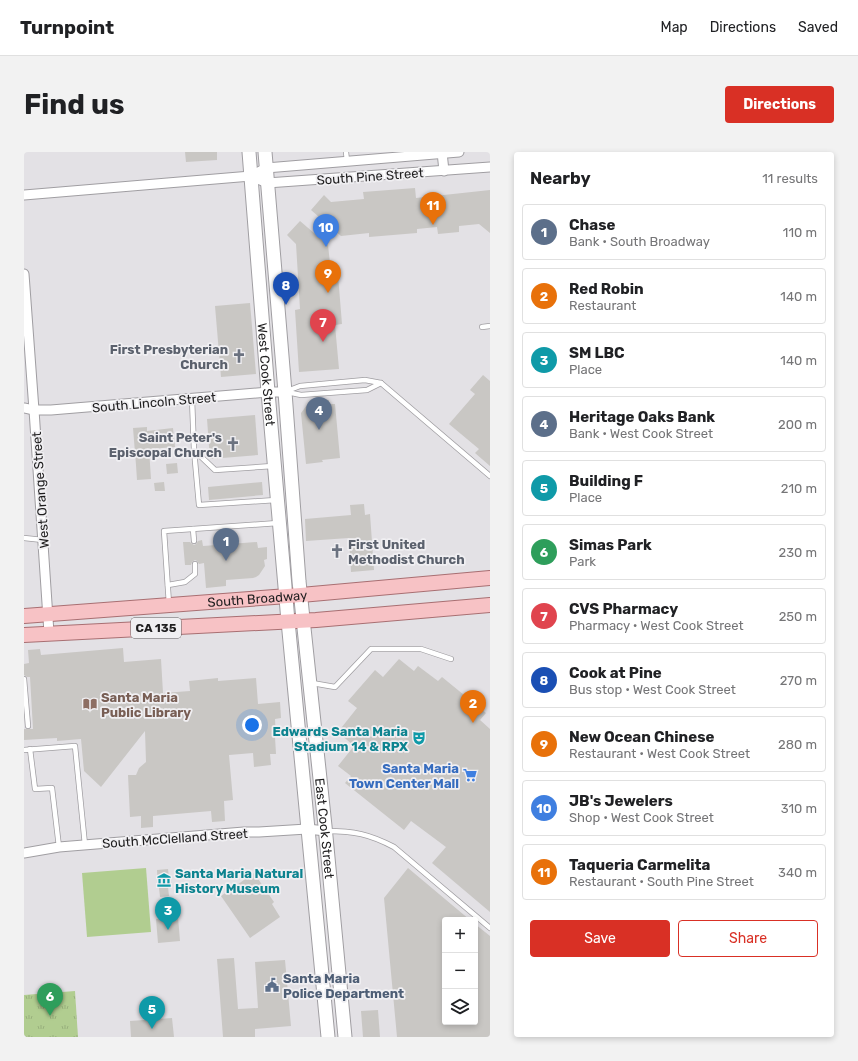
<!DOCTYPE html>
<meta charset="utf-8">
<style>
:root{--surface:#fff;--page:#f2f2f2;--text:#202124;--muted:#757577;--line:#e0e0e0;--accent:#d93025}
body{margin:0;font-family:Rubik,sans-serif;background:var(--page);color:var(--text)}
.controls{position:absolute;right:12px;bottom:12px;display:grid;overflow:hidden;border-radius:4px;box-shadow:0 2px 6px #0003}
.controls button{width:36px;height:36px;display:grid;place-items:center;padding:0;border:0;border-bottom:1px solid var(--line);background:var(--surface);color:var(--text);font:20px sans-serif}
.you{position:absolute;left:228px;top:573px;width:14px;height:14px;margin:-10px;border:3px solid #fff;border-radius:50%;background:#1a73e8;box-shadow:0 0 0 6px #1a73e833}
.badge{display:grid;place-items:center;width:26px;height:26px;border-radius:50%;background:var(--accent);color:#fff;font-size:13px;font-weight:700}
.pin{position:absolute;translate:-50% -33px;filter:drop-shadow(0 1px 2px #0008)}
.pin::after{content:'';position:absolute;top:21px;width:14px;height:12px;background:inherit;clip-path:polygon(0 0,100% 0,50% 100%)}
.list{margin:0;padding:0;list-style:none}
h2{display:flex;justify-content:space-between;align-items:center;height:52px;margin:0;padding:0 16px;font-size:17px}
h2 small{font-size:13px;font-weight:400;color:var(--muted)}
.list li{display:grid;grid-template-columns:26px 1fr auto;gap:12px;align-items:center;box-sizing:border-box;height:56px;margin:0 8px 8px;padding:0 8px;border:1px solid var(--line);border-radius:4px}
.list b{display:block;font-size:15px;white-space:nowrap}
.list p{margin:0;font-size:13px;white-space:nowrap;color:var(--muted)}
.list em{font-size:13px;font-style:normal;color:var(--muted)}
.actions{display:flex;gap:8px;padding:12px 16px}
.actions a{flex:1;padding:9px 0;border:1px solid var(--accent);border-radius:4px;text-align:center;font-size:14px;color:var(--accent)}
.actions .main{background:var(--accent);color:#fff}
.icon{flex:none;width:22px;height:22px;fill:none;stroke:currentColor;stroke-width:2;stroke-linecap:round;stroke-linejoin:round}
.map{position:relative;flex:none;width:466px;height:885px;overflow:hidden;border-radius:4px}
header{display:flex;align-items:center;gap:24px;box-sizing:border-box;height:56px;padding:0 20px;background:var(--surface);border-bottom:1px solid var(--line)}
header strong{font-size:19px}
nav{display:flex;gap:22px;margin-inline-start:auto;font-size:14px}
.intro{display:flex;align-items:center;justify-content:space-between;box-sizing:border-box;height:96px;padding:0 24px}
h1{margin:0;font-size:28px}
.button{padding:10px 18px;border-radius:4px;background:var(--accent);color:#fff;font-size:14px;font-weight:700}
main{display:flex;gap:24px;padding:0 24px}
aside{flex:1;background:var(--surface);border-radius:4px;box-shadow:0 2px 6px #0003}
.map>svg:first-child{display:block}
.grass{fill:#b1cd90}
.park{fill:url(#park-tufts)}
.building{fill:#c9c7c4}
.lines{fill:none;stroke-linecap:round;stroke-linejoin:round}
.lane-casing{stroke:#a09ea2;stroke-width:6}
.street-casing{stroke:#a09ea2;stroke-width:11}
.secondary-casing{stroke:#a09ea2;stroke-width:15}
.primary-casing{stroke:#a86f72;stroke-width:16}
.lane{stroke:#fff;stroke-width:4.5}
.street{stroke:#fff;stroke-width:9}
.secondary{stroke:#fff;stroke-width:13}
.primary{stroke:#f7c2c5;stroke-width:14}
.labels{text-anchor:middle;stroke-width:3.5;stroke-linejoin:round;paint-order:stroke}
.shield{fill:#f0eff2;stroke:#5e5d5e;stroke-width:1}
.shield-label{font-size:12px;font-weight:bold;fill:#1f1e1f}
.street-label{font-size:13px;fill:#1f1e1f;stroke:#f0eff2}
.worship-label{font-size:13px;font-weight:bold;fill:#5b616d;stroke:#f0eff2;text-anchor:end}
.education-label{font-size:13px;font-weight:bold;fill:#785e54;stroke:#f0eff2;text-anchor:start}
.culture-label{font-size:13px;font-weight:bold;fill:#0d838f;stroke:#f0eff2;text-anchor:end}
.shop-label{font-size:13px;font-weight:bold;fill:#366cbe;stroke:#f0eff2;text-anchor:end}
.service-label{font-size:13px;font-weight:bold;fill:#4e5e75;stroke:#f0eff2;text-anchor:start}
</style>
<header>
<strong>Turnpoint</strong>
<nav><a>Map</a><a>Directions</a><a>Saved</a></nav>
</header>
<div class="intro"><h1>Find us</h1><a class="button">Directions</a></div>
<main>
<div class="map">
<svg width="466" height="885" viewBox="0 0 466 885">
<defs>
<pattern id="park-tufts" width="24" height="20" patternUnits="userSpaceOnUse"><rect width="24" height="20" fill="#b1cd90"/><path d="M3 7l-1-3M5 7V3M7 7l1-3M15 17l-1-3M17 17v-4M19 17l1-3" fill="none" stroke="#98b07c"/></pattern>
</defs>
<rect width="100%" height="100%" fill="#e3e1e5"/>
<polygon class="grass" points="122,716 127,780 63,785 58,721"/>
<polygon class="park" points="51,839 54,885 0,885 0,843"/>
<g class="building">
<polygon points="161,0 193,0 193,8 162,10"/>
<polygon points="391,36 392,46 466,38 466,81 455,72 435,74 435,80 414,82 413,75 393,77 393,81 345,85 345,81 317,84 287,58 300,43 307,50 340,47 339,40"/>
<polygon points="276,69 304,93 306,111 313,111 318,172 311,173 315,217 275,220 271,158 276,157 272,92 263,83"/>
<polygon points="226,151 232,222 197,225 191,154"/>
<polygon points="459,223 466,229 466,314 451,301 455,297 425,272 451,242 446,238"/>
<polygon points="305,248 305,252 311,252 316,306 298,308 299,310 282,312 277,261 286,249"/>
<polygon points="231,263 234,303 186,307 183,267"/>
<polygon points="123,275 123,279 149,276 151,295 125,297 127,327 113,328 112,313 109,276"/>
<polygon points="153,311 154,321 143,322 142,312"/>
<polygon points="140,330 141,339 131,339 130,331"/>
<polygon points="238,330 239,343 185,348 184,335"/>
<polygon points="340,352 341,363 346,362 350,418 327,420 325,386 282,389 281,367 327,363 326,353"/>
<polygon points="178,388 179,394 233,390 234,396 243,395 243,407 240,408 241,414 235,423 232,425 229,426 202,428 202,434 182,436 180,411 175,412 173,409 171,408 168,410 167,413 161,413 159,390 166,390 167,391 170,393 172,392 174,389"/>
<polygon points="99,496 100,510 137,507 139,541 166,539 165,529 194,526 194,529 232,526 234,552 256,550 257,566 251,567 252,585 251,585 252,602 246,602 247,613 230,615 229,601 205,603 209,648 200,649 201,669 188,670 187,659 129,664 129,675 117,676 117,664 106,665 104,623 112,623 115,616 122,610 121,579 77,635 60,619 57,587 33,589 33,586 0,588 0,577 9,577 6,525 3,525 0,523 0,512 5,511 4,498 16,497 17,503"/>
<polygon points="375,507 390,519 394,514 414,529 418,525 462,561 456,568 466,577 466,760 408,711 422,695 387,669 380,678 321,631 327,624 314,614 330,594 314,580 333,556 324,549 351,518 359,525"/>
<polygon points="384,716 446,768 421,768 421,870 451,870 451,772 466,784 466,885 373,885 360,746"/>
<polygon points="144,717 146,735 144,735 145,744 136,745 135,736 134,736 133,718"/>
<polygon points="230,721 250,750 248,752 256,765 226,786 197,744"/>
<polygon points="154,765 156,789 134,791 132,767"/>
<polygon points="210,806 214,857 234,856 231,810 261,808 267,874 231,877 231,885 199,885 193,807"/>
<polygon points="354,858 356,885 339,885 337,859"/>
<polygon points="148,866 150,885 107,885 106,869"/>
</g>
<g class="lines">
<defs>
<g id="lane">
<polyline points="322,0 323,9"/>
<polyline points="458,175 466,174"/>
<polyline points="263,239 276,234 341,228 357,231 466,324"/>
<polyline points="263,240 277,243 343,238 357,231"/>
<polyline points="168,247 170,298 175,353 252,348"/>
<polyline points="170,298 191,318 249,314"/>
<polyline points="169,377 170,389"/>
<polyline points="0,386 19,388"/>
<polyline points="144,433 161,430 171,422 171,412"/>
<polyline points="145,452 140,379 254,371"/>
<polyline points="0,527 4,574"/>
<polyline points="288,531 311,535 347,497 397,497 427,507"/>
<polyline points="6,597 11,637 28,636 35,695"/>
<polyline points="0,598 51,594 61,693"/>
<path d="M302,679C330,679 345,682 370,695L466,776"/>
</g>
<g id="street">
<polyline points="418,0 420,19"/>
<polyline points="227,24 243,31 466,15"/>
<polyline points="0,43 227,24 242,16 435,0"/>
<polyline points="0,122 10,258 25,481"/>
<polyline points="0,256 10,258 27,258 244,240 261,240"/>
<polyline points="0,701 35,695 220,680 235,680 283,677 302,679"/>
</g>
<g id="secondary">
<path id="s1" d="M225,0L244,240L264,469L304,885"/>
<path id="s2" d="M241,0L261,240L275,429L301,674L321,885"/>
</g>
<g id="primary">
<path id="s3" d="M0,464L277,443L466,426"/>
<polyline points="0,483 292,468 466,453"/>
</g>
</defs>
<use href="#lane" class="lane-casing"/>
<use href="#street" class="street-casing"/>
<use href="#secondary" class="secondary-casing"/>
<use href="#primary" class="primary-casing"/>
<use href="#lane" class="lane"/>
<use href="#street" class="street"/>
<use href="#secondary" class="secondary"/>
<use href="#primary" class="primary"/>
</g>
<defs>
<symbol id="church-bare" viewBox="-9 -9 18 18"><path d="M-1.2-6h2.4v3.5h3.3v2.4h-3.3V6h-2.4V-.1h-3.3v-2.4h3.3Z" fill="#6b7280" stroke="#f0eff2" stroke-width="2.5" paint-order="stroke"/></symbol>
<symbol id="library-bare" viewBox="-9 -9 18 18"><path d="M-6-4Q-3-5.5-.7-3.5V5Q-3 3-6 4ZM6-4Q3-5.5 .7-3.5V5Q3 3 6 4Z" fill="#8d6e63" stroke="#f0eff2" stroke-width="2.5" paint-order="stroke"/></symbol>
<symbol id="theatre-bare" viewBox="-9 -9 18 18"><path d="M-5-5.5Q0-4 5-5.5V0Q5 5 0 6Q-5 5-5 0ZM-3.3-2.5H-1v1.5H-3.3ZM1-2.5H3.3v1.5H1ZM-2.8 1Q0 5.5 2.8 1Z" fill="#0f9aa8" stroke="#f0eff2" stroke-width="2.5" paint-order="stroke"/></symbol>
<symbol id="supermarket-bare" viewBox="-9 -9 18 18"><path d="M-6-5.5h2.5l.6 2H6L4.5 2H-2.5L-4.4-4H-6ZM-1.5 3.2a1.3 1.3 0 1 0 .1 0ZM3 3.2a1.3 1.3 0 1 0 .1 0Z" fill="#3f7fe0" stroke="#f0eff2" stroke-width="2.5" paint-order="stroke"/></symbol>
<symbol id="museum-bare" viewBox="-9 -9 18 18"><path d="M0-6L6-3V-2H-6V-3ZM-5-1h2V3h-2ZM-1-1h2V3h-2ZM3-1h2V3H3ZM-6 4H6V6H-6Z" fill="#0f9aa8" stroke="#f0eff2" stroke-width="2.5" paint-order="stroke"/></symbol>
<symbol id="civic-bare" viewBox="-9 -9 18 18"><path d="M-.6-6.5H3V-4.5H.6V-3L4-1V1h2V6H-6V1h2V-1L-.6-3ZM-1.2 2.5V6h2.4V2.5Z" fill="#5c6f8a" stroke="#f0eff2" stroke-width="2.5" paint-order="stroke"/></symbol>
</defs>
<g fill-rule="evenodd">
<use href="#church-bare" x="205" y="194" width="20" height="20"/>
<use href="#church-bare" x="199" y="282" width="20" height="20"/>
<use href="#church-bare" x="303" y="389" width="20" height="20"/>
<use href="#library-bare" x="56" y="542" width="20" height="20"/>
<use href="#theatre-bare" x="385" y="576" width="20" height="20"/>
<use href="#supermarket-bare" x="436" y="613" width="20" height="20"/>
<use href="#museum-bare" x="130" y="718" width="20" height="20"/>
<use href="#civic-bare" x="238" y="823" width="20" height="20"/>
</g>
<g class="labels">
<rect class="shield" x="107" y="466" width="50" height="20" rx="3"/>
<g class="shield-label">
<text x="132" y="480">CA 135</text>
</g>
<g class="street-label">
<text transform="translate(346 24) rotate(-4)" y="5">South Pine Street</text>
<text dy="5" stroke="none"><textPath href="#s1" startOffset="223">West Cook Street</textPath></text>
<text transform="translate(130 250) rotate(-5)" y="5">South Lincoln Street</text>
<text transform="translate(16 338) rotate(-94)" y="5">West Orange Street</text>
<text dy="5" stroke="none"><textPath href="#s3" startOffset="234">South Broadway</textPath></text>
<text dy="5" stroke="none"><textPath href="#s2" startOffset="679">East Cook Street</textPath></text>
<text transform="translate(151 686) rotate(-4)" y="5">South McClelland Street</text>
</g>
<g class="worship-label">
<text x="204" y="202">First Presbyterian<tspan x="204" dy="15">Church</tspan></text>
<text x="198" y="290">Saint Peter's<tspan x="198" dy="15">Episcopal Church</tspan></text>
<text x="324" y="397" text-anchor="start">First United<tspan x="324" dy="15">Methodist Church</tspan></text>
</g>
<g class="education-label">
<text x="77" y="550">Santa Maria<tspan x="77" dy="15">Public Library</tspan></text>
</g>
<g class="culture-label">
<text x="384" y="584">Edwards Santa Maria<tspan x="384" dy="15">Stadium 14 &amp; RPX</tspan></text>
<text x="151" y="726" text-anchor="start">Santa Maria Natural<tspan x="151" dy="15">History Museum</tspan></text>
</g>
<g class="shop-label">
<text x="435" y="621">Santa Maria<tspan x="435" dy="15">Town Center Mall</tspan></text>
</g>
<g class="service-label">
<text x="259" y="831">Santa Maria<tspan x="259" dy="15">Police Department</tspan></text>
</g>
</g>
</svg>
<div class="controls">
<button>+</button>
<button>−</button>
<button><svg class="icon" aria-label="layers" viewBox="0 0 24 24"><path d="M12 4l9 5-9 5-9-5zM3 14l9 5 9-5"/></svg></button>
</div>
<div class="you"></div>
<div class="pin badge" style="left:202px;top:409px;background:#5c6f8a">1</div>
<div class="pin badge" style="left:449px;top:571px;background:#e8710a">2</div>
<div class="pin badge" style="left:144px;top:778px;background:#0f9aa8">3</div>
<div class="pin badge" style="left:295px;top:278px;background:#5c6f8a">4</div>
<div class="pin badge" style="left:128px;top:877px;background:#0f9aa8">5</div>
<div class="pin badge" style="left:26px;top:864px;background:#2e9e5b">6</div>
<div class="pin badge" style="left:299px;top:190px;background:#e0444e">7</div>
<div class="pin badge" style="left:262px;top:153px;background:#1a4fb4">8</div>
<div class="pin badge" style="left:304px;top:141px;background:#e8710a">9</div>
<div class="pin badge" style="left:302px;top:95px;background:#3f7fe0">10</div>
<div class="pin badge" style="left:409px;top:73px;background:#e8710a">11</div>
</div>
<aside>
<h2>Nearby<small>11 results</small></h2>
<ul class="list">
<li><span class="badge" style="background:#5c6f8a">1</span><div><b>Chase</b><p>Bank · South Broadway</p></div><em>110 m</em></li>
<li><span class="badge" style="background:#e8710a">2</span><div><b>Red Robin</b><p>Restaurant</p></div><em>140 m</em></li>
<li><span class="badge" style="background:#0f9aa8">3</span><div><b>SM LBC</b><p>Place</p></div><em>140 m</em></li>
<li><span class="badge" style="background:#5c6f8a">4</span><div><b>Heritage Oaks Bank</b><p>Bank · West Cook Street</p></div><em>200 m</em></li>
<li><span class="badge" style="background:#0f9aa8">5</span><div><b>Building F</b><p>Place</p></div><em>210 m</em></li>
<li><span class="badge" style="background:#2e9e5b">6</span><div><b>Simas Park</b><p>Park</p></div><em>230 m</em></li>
<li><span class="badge" style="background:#e0444e">7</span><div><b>CVS Pharmacy</b><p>Pharmacy · West Cook Street</p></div><em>250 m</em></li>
<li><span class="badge" style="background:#1a4fb4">8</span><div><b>Cook at Pine</b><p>Bus stop · West Cook Street</p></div><em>270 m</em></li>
<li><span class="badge" style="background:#e8710a">9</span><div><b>New Ocean Chinese</b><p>Restaurant · West Cook Street</p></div><em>280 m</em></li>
<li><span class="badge" style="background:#3f7fe0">10</span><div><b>JB's Jewelers</b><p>Shop · West Cook Street</p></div><em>310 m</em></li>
<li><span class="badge" style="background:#e8710a">11</span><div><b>Taqueria Carmelita</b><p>Restaurant · South Pine Street</p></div><em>340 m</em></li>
</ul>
<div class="actions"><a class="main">Save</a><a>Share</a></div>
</aside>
</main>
